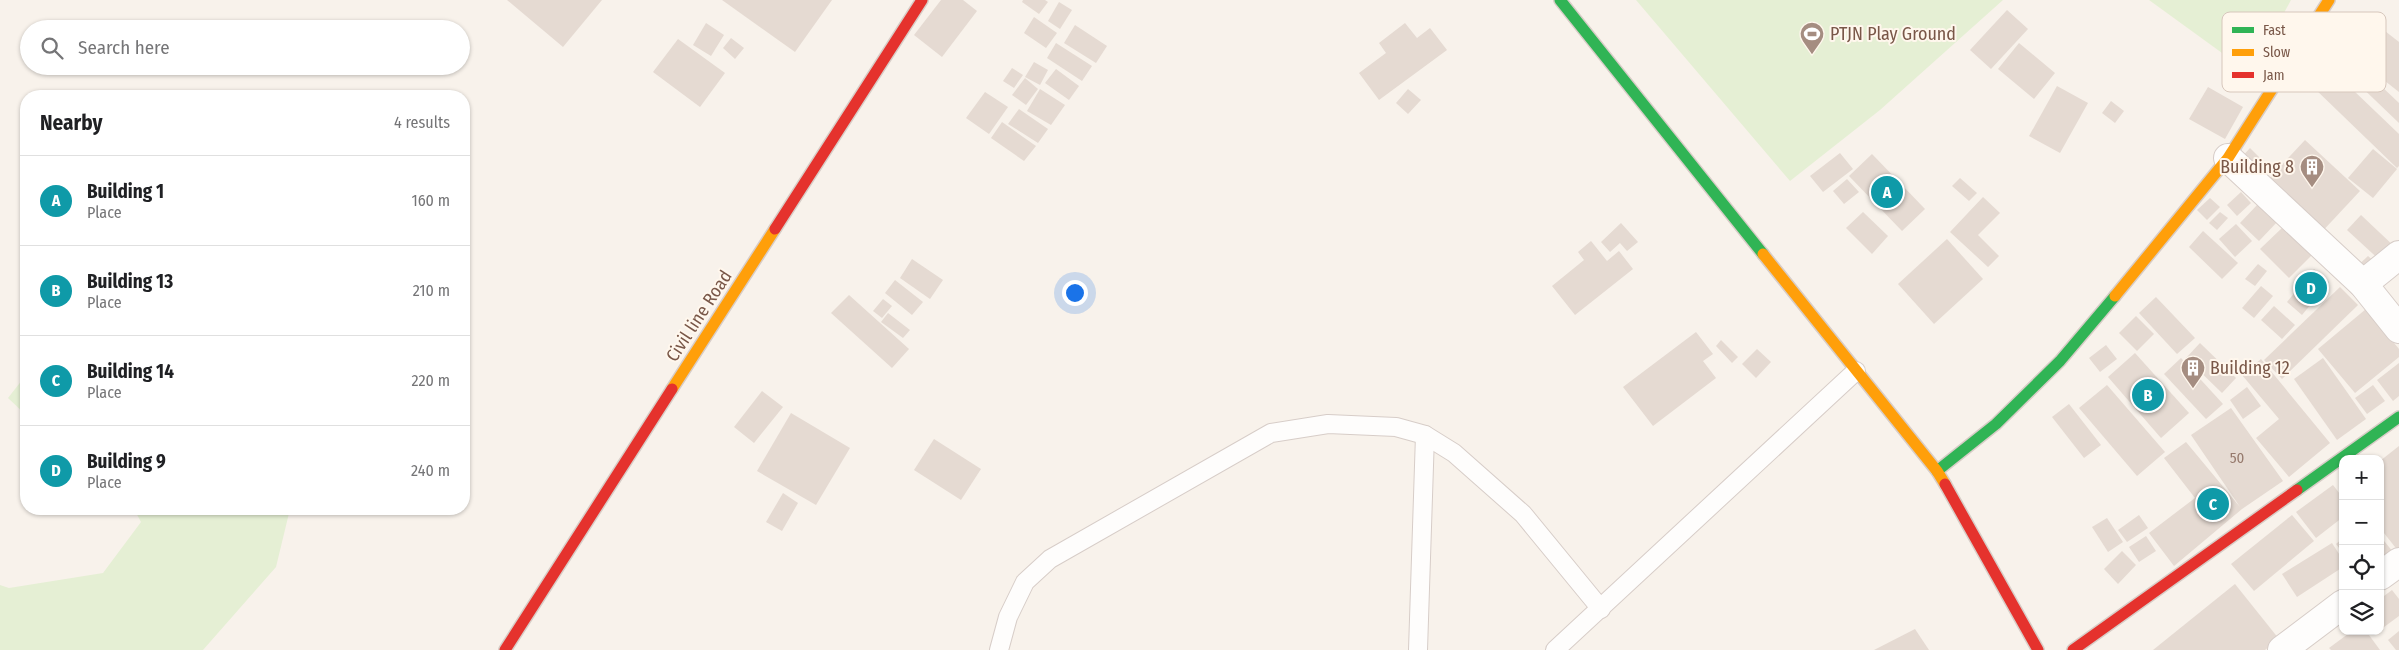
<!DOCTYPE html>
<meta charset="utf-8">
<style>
:root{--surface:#fff;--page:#f2f2f2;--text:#202124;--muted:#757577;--line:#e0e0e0;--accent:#0f766e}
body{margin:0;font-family:"Fira Sans Condensed",sans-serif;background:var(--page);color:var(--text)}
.controls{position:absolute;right:15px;bottom:15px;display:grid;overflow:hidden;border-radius:10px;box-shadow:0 1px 4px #0004}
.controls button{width:45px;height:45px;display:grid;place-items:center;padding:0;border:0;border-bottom:1px solid var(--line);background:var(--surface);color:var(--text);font:25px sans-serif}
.you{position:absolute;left:1074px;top:292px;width:18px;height:18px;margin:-12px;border:4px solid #fff;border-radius:50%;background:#1a73e8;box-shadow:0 0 0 8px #1a73e833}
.badge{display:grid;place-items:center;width:32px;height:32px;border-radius:50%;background:var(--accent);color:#fff;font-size:16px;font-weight:700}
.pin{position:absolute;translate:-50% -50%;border:2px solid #fff;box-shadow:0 1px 5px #0006}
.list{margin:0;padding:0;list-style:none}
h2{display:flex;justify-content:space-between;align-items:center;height:65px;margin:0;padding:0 20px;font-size:21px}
h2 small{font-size:16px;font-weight:400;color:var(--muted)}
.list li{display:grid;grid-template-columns:32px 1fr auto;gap:15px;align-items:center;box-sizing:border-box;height:90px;padding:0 20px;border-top:1px solid var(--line)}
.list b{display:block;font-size:19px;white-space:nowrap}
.list p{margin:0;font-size:16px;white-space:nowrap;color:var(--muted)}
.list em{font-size:16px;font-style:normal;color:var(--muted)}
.icon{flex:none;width:28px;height:28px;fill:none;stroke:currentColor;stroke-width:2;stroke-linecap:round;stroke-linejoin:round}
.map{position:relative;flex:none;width:2399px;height:650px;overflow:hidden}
.search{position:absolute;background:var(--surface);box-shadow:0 1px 4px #0004;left:20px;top:20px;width:450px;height:55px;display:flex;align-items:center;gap:12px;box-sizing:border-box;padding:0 18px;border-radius:28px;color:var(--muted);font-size:19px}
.panel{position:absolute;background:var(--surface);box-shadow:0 1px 4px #0004;left:20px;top:90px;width:450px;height:425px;border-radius:20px}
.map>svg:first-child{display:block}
.green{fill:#e5efd4}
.building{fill:#e5dad2}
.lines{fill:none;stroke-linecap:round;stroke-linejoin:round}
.lane-casing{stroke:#d7cdc8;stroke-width:20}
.street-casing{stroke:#d7cdc8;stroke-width:30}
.fast-casing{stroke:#d8cdc7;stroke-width:14}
.slow-casing{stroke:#d8cdc7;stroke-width:14}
.jam-casing{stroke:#d8cdc7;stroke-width:14}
.lane{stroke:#fefdfc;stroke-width:18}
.street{stroke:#fefdfc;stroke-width:28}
.fast{stroke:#30b455;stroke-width:11}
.slow{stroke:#ff9f0a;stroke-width:11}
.jam{stroke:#e5322d;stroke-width:11}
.labels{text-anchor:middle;stroke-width:4;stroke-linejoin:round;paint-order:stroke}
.number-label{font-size:15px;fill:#967a6d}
.poi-label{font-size:18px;fill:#795748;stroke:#fff7ed;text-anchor:start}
.street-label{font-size:18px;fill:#795748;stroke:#fff7ed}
.key{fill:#fff7ed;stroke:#d7c7bc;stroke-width:1}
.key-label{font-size:14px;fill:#795748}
</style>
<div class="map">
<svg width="2399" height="650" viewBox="0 0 2399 650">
<rect width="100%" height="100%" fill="#f8f2eb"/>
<g class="green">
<polygon points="1636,0 2003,0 1880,110 1790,181"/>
<polygon points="2149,0 2291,0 2251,74"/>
<polygon points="26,375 26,415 8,398"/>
<polygon points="134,509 290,509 276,567 203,650 0,650 0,585 9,588 103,573 141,522"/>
</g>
<g class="building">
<polygon points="507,0 602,0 563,47"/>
<polygon points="722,0 832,0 795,52"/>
<polygon points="941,0 963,0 977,11 942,57 914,35"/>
<polygon points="1023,0 1045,0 1048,2 1039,14 1022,2"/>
<polygon points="1059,2 1072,10 1060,29 1048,21"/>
<polygon points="2007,10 2028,29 1991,69 1970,50"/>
<polygon points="1034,17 1057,33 1046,48 1024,33"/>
<polygon points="706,23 724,35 711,56 693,45"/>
<polygon points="1405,23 1417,38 1430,28 1447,50 1379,100 1359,73 1386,53 1379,43"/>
<polygon points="2376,24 2399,42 2399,92 2352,55"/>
<polygon points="1075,25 1107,46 1096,63 1064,43"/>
<polygon points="731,38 744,48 735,59 723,48"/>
<polygon points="678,39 725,73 700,107 653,72"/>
<polygon points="1056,43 1092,66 1082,81 1047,58"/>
<polygon points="2019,43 2055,73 2034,99 1998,69"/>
<polygon points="1034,62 1048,70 1040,85 1025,77"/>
<polygon points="2361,67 2399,103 2399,123 2351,77"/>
<polygon points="1012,68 1023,75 1014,88 1003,81"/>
<polygon points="2330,68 2399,134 2399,166 2397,168 2312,86"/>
<polygon points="1056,69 1079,86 1069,100 1045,83"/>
<polygon points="1025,78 1038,89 1026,105 1012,95"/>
<polygon points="2057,86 2088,103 2060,153 2029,136"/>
<polygon points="2208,87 2243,107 2225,139 2189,119"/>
<polygon points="1040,89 1065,105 1051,125 1027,111"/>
<polygon points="1408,89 1421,100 1408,114 1396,103"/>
<polygon points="985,92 1008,107 989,134 966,118"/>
<polygon points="2111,101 2124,111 2115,123 2102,113"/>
<polygon points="1019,109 1048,129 1038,143 1008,124"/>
<polygon points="1002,122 1036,146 1024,161 991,138"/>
<polygon points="2305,140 2360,191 2318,236 2263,185"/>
<polygon points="2250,148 2265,163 2253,175 2239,160"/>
<polygon points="2373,149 2397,169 2373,198 2348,178"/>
<polygon points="1840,153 1853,169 1823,192 1810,176"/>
<polygon points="1872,154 1925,209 1902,231 1849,176"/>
<polygon points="1960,178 1977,193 1969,201 1952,186"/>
<polygon points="1847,179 1859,192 1844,204 1833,191"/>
<polygon points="2241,192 2251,203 2237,216 2227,205"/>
<polygon points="1983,197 2000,213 1978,235 1999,256 1988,267 1950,232"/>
<polygon points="2210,198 2220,207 2207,220 2197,210"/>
<polygon points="2259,203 2278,221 2259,241 2240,223"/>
<polygon points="1863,212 1888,236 1872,254 1846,228"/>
<polygon points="2220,212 2228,218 2217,230 2209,223"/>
<polygon points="2361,215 2397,249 2384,264 2347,230"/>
<polygon points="1621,223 1638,242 1627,251 1620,243 1610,252 1601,242"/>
<polygon points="2236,224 2252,241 2235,257 2219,239"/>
<polygon points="2283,227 2312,255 2289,278 2260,249"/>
<polygon points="2203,231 2238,263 2222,279 2189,247"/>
<polygon points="1947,239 1983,279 1934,324 1898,284"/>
<polygon points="1591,241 1607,261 1619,251 1633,269 1575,315 1552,286 1584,260 1578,252"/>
<polygon points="2368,256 2378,265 2353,270"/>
<polygon points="912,259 943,280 930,299 900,278"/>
<polygon points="2258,264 2267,271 2255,286 2245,279"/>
<polygon points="2314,269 2329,282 2302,315 2287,302"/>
<polygon points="895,280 923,302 912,315 885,293"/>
<polygon points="2261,286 2273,296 2254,318 2242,308"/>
<polygon points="2340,287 2358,305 2282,379 2264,360"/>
<polygon points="849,295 909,349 892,368 831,313"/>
<polygon points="2156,297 2195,338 2177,354 2139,313"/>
<polygon points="883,299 892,306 882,318 873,311"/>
<polygon points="2274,306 2295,325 2282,339 2261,320"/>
<polygon points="2366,309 2399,349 2399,357 2355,393 2318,349"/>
<polygon points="888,313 910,330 903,338 881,322"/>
<polygon points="2136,316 2154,334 2137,351 2119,333"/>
<polygon points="1696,332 1713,354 1703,361 1716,378 1653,426 1623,387"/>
<polygon points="1721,340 1738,357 1732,363 1716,346"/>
<polygon points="2200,343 2236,378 2222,393 2186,358"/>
<polygon points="2106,345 2117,359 2100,372 2089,358"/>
<polygon points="1757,349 1771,362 1756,378 1742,364"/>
<polygon points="2135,353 2189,413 2161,438 2108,377"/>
<polygon points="2181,358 2223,404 2206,419 2164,374"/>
<polygon points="2323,358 2366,419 2337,440 2294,379"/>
<polygon points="2261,359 2330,443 2289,477 2256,438 2279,419 2242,375"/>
<polygon points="2399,363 2399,396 2393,401 2377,380"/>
<polygon points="2107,385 2165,452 2137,476 2079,408"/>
<polygon points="2373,385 2385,401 2367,414 2355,398"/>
<polygon points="2247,387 2261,406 2243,419 2230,400"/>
<polygon points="762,391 783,407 754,443 734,427"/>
<polygon points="2069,404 2101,445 2084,458 2052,417"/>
<polygon points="2231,408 2283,481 2242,509 2174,566 2149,533 2195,498 2164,458 2186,442 2240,507 2191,435"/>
<polygon points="791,413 850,448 816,505 757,471"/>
<polygon points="934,439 981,469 961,500 914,470"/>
<polygon points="2399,446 2399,552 2380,528 2380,461"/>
<polygon points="2333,485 2343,498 2343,517 2316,538 2296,512"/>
<polygon points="783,493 798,503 782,531 766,522"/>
<polygon points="2139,515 2148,528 2127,542 2118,530"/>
<polygon points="2292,515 2314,541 2254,591 2231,564"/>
<polygon points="2107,518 2123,542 2108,552 2092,527"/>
<polygon points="2146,536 2156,551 2139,562 2129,547"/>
<polygon points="2380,536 2398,558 2380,572"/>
<polygon points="2343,538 2343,553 2336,544"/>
<polygon points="2332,543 2343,560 2343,567 2297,597 2282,574"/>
<polygon points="2122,551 2136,565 2118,584 2104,569"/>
<polygon points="2235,584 2279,639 2265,650 2153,650"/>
<polygon points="2392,590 2399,599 2399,616 2380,630 2380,599"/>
<polygon points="1915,629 1929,650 1874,650"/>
<polygon points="2352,631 2366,631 2380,650 2331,650 2329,648"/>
<polygon points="2399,631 2399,650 2396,650 2388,640"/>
</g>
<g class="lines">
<defs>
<g id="lane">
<polyline points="999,650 1008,617 1025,582 1050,559 1271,433 1328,424 1396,427 1425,435 1454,453 1523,514 1601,609"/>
<polyline points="1418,650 1425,435"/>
<polyline points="1555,650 1856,371"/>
</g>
<g id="street">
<polyline points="2228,158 2363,284 2399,329"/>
<polyline points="2363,284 2399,255"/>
<polyline points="2380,576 2399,562"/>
<polyline points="2282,650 2343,604"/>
</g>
<g id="fast">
<polyline points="1560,0 1763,254"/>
<polyline points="1937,471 1996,424 2060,361 2115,296"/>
<polyline points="2297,490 2399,417"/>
</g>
<g id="slow">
<polyline points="1763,254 1937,471 1945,484"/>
<polyline points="2115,296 2228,158 2329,0"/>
<polyline points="672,389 775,229"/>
</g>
<g id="jam">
<polyline points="775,229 922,0"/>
<polyline points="1945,484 2038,650"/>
<polyline points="505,650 672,389"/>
<polyline points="2073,650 2297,490"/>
</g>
</defs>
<use href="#lane" class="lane-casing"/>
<use href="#street" class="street-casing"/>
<use href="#fast" class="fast-casing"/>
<use href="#slow" class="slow-casing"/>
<use href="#jam" class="jam-casing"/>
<use href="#lane" class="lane"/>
<use href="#street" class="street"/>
<use href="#fast" class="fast"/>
<use href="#slow" class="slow"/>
<use href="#jam" class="jam"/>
</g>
<defs>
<symbol id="stadium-pin" viewBox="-11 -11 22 30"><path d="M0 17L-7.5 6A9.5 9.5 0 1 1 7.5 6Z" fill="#a58d81" stroke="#fff7ed"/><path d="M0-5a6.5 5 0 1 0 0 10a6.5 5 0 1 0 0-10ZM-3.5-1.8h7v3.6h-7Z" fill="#fff"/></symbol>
<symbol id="building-pin" viewBox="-11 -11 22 30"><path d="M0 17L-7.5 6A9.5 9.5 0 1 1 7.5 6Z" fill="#a58d81" stroke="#fff7ed"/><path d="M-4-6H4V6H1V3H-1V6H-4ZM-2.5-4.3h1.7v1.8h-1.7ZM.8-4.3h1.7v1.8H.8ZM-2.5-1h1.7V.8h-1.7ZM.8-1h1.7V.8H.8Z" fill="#fff"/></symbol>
</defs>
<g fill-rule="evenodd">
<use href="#stadium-pin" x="1798" y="20" width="28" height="38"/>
<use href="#building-pin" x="2298" y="153" width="28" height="38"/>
<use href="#building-pin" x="2179" y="354" width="28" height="38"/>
</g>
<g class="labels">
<g class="number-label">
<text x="2237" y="463">50</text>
</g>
<g class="poi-label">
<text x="1830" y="40">PTJN Play Ground</text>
<text x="2294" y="173" text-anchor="end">Building 8</text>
<text x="2210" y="374">Building 12</text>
</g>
<g class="street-label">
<text transform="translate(699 316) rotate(-57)" y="6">Civil line Road</text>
</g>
</g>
<rect x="2222" y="12" width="164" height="80" rx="8" class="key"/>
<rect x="2232" y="27" width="22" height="6" fill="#30b455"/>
<rect x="2232" y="49" width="22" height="7" fill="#ff9f0a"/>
<rect x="2232" y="72" width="22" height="6" fill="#e5322d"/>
<g class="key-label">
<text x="2263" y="35">Fast</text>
<text x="2263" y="57">Slow</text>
<text x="2263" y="80">Jam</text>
</g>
</svg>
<div class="controls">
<button>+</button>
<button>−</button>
<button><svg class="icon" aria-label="locate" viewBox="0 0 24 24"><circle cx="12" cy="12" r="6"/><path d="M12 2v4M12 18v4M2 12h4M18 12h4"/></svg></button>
<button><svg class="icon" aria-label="layers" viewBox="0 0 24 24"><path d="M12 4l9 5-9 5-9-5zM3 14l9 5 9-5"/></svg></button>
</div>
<div class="you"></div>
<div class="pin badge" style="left:1887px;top:192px;background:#0f9aa8">A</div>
<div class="pin badge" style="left:2148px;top:395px;background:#0f9aa8">B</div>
<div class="pin badge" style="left:2213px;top:504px;background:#0f9aa8">C</div>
<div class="pin badge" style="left:2311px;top:288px;background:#0f9aa8">D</div>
<div class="search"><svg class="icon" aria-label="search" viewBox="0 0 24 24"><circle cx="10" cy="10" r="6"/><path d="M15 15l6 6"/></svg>Search here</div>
<section class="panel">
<h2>Nearby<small>4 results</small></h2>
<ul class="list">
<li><span class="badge" style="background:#0f9aa8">A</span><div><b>Building 1</b><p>Place</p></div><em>160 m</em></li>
<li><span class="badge" style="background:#0f9aa8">B</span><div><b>Building 13</b><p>Place</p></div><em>210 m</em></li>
<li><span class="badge" style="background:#0f9aa8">C</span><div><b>Building 14</b><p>Place</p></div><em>220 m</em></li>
<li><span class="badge" style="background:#0f9aa8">D</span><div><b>Building 9</b><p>Place</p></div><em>240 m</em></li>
</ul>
</section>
</div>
